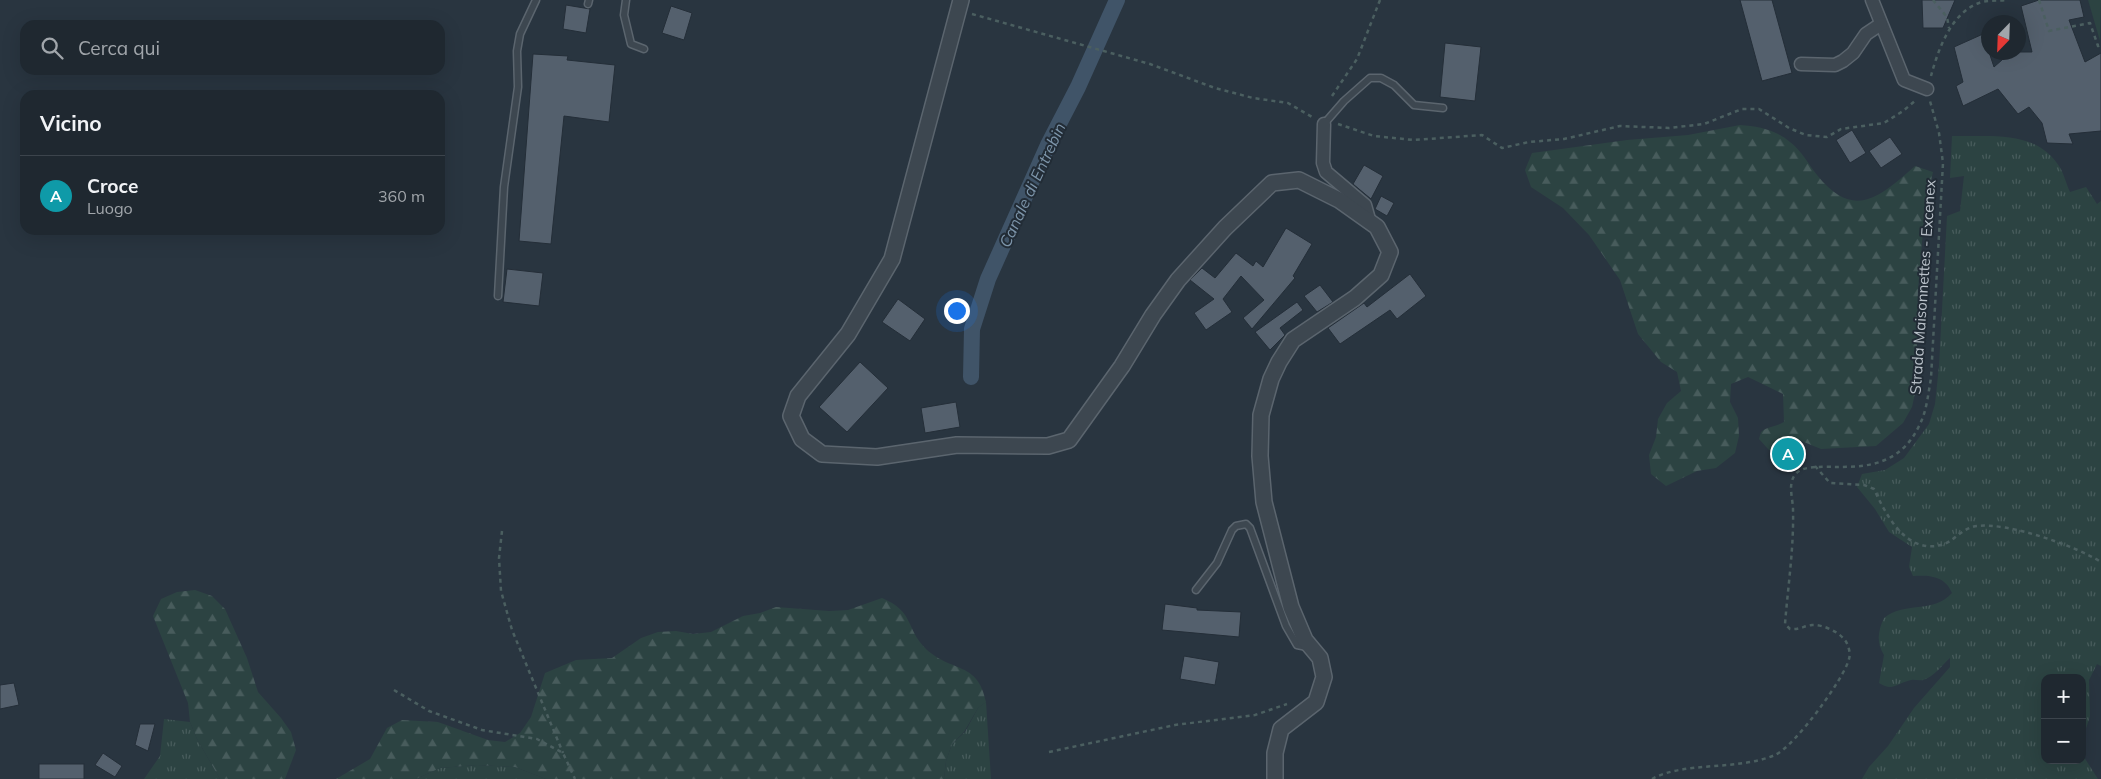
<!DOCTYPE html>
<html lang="it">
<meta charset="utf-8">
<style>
:root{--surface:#1f2830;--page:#273038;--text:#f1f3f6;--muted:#a1a6ab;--line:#3c444c;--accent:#99c2f0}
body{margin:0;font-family:Mulish,sans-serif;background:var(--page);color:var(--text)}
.controls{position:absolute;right:15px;bottom:15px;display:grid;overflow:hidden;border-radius:10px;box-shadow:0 5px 20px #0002}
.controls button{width:45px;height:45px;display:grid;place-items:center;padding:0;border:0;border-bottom:1px solid var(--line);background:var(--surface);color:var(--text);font:25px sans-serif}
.compass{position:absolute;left:1981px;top:15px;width:45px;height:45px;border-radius:50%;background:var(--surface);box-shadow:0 5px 20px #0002;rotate:203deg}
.you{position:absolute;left:956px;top:310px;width:18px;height:18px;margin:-12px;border:4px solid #fff;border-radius:50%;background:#1a73e8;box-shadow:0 0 0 8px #1a73e833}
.badge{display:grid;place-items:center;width:32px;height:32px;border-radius:50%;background:var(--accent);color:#fff;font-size:16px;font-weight:700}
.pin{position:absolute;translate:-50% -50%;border:2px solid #fff;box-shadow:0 1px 5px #0006}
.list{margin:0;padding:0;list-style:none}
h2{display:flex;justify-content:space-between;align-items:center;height:65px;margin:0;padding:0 20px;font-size:21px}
h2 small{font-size:16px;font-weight:400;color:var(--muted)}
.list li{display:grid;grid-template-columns:32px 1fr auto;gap:15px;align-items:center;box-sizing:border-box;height:80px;padding:0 20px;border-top:1px solid var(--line)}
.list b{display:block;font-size:19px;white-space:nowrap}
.list p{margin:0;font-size:16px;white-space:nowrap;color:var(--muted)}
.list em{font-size:16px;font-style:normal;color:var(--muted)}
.icon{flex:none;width:28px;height:28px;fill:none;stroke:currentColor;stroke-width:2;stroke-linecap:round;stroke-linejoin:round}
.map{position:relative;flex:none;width:2101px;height:779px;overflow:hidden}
.search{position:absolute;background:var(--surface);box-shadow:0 5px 20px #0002;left:20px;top:20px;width:425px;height:55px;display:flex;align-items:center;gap:12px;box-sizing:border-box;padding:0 18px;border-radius:15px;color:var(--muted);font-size:19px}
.panel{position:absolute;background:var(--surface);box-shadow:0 5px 20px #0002;left:20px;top:90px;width:425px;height:145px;border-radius:15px}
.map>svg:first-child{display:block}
.grass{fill:url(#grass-tufts)}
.forest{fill:url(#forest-firs)}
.park{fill:#2c4342}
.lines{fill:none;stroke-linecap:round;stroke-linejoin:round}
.canal{stroke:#405468;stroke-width:16}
.building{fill:#54606d;stroke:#242e38}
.service-casing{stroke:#5b656e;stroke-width:9}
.minor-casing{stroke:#5b656e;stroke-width:15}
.tertiary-casing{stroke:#5b656e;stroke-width:18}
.path{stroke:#4b5f60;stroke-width:2.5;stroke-dasharray:4 4;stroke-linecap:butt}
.service{stroke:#3d4750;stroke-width:6}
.minor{stroke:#3d4750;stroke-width:12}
.tertiary{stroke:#3d4750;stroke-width:15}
.labels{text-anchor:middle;stroke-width:4;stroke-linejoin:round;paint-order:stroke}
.street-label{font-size:15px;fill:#bac2ca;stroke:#222c36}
.water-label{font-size:16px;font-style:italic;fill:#7d95aa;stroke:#222c36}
</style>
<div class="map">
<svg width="2101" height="779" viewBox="0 0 2101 779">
<defs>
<pattern id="grass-tufts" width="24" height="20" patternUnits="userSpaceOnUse" patternTransform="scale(1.25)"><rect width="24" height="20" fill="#2c4342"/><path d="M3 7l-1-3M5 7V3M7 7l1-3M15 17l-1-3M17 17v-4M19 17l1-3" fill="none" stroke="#485c5c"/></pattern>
<pattern id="forest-firs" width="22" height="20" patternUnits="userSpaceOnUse" patternTransform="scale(1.25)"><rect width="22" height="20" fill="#2c4342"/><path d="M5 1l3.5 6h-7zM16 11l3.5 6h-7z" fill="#485c5c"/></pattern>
</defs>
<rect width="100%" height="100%" fill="#293540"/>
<g class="grass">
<path d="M1952,136C1990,137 2035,129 2059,166C2064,173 2066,184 2070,192L2086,187L2097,204L2101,201V666L2097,664L2089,680L2090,716L2082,741V678H2045V760H2082V754L2098,779H1862L1869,767L1888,746L1914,708L1950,667V658C1942,665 1934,677 1923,680C1919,681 1915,679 1911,680C1897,683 1893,692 1879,683L1884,655C1876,642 1878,631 1884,618C1904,601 1933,614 1952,593C1945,576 1930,575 1913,576L1909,567L1912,547L1889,532L1875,509L1857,487L1862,474L1885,470L1904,458L1929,424L1935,404L1939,366L1947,216L1960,211L1964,176L1950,178Z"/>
<polygon points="986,702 991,779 944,779 946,761 952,744 965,732 978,708"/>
<polygon points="164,719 190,722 197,739 220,779 144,779 160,756"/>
<polygon points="477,765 515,767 546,779 416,779 440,768"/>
</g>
<g class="forest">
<path d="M1740,125C1758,126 1776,130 1790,142C1801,150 1809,165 1817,175C1854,221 1880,197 1915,166L1933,172L1925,207L1918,290L1916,389L1912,407L1903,423L1876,446L1821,449L1799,440L1783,450H1769L1759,439L1761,432C1768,426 1776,427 1784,422L1783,394L1748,377L1731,384L1730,402L1738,418L1739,436L1735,453L1716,468L1697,471L1666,486L1651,474L1649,455L1656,437L1658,419L1667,403L1681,391L1677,372L1661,362L1638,334L1620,280L1589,235L1563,208L1531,187L1525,170L1532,153L1627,140L1688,135Z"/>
<polygon points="195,590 212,596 225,609 247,658 258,692 281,718 291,732 296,750 285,779 220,779 197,739 190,722 188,703 153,616 161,599 177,592"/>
<path d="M882,598C915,612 905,628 926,649C952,673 978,661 986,702L978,708L964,732L952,744L946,761L944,779H546L515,767L477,765L440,768L416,779H336L370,759L387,728L402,720L438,722L488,740L505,742L520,733L531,717L545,673L576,660L612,658L641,638L658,632L676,631L693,634L711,632L743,616L760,613L776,607L829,611L848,610Z"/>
</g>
<polygon class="park" points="2088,0 2101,0 2100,41"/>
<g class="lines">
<polyline class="canal" points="971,377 972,329 988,279 1048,145 1078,87 1117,0"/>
</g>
<g class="building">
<polygon points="1740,0 1772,0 1792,73 1762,81"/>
<polygon points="1922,0 1955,0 1943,28 1923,28"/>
<polygon points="2039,0 2080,0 2084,17 2069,20 2085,62 2101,53 2101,131 2069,134 2073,144 2047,143 2042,123 2029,107 2018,114 1998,89 1963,106 1956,86 1963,82 1954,47 1983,34 1994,67 2011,52 2032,52 2021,6"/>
<polygon points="566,5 590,9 586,33 563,29"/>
<polygon points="671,6 692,13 684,40 662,33"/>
<polygon points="1445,43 1481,47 1475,101 1440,97"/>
<polygon points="533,54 568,56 567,60 615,65 609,122 564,116 551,244 519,241"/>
<polygon points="1852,130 1866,153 1850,163 1836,140"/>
<polygon points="1890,137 1902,154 1881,168 1869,151"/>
<polygon points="1364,165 1383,176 1371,199 1353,184"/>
<polygon points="1381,196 1394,203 1387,216 1375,209"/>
<polygon points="1286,228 1312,244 1293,276 1295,278 1252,329 1243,318 1264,300 1241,276 1223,299 1232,312 1206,330 1194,313 1214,299 1190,280 1202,268 1215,278 1236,253 1253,266 1256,261 1263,267"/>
<polygon points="507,269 543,273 539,306 503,302"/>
<polygon points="1410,274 1426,296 1397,319 1390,310 1340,344 1328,328 1364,303 1367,307"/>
<polygon points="1320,285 1333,302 1317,312 1304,296"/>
<polygon points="898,299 925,319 910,341 882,322"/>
<polygon points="1297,302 1303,310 1280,328 1285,335 1270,350 1255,332"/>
<polygon points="860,362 888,388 847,432 819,407"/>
<polygon points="956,402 960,427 925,433 921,408"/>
<polygon points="1165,604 1197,608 1197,610 1241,612 1239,637 1162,630"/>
<polygon points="1184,656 1219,662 1215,685 1180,679"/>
<polygon points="14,683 19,705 0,709 0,685"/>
<polygon points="140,724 155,724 148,751 135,745"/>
<polygon points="103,753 122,766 115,777 95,765"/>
<rect x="39" y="764" width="45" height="15"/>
</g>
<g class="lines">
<defs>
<g id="service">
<polyline points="626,0 624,15 631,44 644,49"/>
<polyline points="588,4 589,0"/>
<polyline points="1324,124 1344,101 1370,78 1381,78 1394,85 1414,105 1443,108"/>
<polyline points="498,296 504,187 518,87 517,51 520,34 536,0"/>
<polyline points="1196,590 1217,563 1232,530 1236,526 1246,524 1250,528 1286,626 1297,645 1307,647"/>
</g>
<g id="minor">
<polyline points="1872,0 1904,80 1927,89"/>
<polyline points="1801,64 1835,65 1843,61 1853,53 1866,34 1881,24"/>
<polyline points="1324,124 1323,163 1326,172 1365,205 1370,223"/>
</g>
<polyline id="tertiary" points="961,0 892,259 848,334 798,396 791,416 802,439 822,454 877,457 957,445 1048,446 1069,440 1122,366 1153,315 1178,280 1225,228 1272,183 1299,180 1339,200 1377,227 1390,252 1381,275 1355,298 1293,340 1279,362 1271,379 1261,415 1260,456 1264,502 1291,607 1305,640 1320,658 1324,677 1316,702 1281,729 1275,753 1275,779"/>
</defs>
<use href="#service" class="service-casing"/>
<use href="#minor" class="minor-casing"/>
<use href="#tertiary" class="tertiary-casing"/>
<g class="path">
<polyline points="1933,0 1947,17 1949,28"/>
<polyline points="2039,0 2049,31 2090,23 2098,46 2101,45"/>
<polyline points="972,14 1150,64 1215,88 1253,98 1288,103 1312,117"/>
<path d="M1931,76C1938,50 1951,13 1979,3C1986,0 1998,1 2006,0"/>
<polyline points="1332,96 1357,59 1380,0"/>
<polyline points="1338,124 1374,136 1414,140 1482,135 1502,148 1529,142 1564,139 1620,126 1669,128 1704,124 1742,109 1759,109 1789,128 1806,135 1827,137 1841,129 1884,123 1903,111 1916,100"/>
<path d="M1815,466L1830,483L1864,485L1874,489C1886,515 1906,554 1941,545C1954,542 1961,528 1977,526C2007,522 2076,546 2101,562"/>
<polyline points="502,531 499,558 501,591 512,630 563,753"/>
<polyline points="394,690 429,711 482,730 537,739 563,753 575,779"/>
<polyline points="1049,752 1175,725 1255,715 1287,704"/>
<path d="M1652,779C1684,761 1738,771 1775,755C1794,747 1844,679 1849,659C1851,653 1848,642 1843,638C1837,631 1821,624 1812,625C1804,626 1798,630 1790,629L1785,624C1788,586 1794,547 1793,510C1793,499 1788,486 1794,476C1809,451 1887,493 1919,426C1927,411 1928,394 1931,378L1943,163L1939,133L1930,101"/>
</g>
<use href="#service" class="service"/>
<use href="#minor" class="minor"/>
<use href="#tertiary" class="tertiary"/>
</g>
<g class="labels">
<g class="street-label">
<text transform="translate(1923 287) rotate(-86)" y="5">Strada Maisonnettes - Excenex</text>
</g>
<g class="water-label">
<text transform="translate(1032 185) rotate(-65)" y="6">Canale di Entrebin</text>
</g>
</g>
</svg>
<div class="controls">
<button>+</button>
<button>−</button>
</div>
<svg class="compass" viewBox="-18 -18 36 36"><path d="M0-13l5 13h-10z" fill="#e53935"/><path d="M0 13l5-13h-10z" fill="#a1a6ab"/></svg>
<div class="you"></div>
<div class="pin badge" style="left:1788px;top:454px;background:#0f9aa8">A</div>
<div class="search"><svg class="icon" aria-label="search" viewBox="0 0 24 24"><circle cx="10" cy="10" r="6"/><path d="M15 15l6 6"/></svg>Cerca qui</div>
<section class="panel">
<h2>Vicino<small></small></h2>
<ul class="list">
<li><span class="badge" style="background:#0f9aa8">A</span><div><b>Croce</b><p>Luogo</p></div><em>360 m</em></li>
</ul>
</section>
</div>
